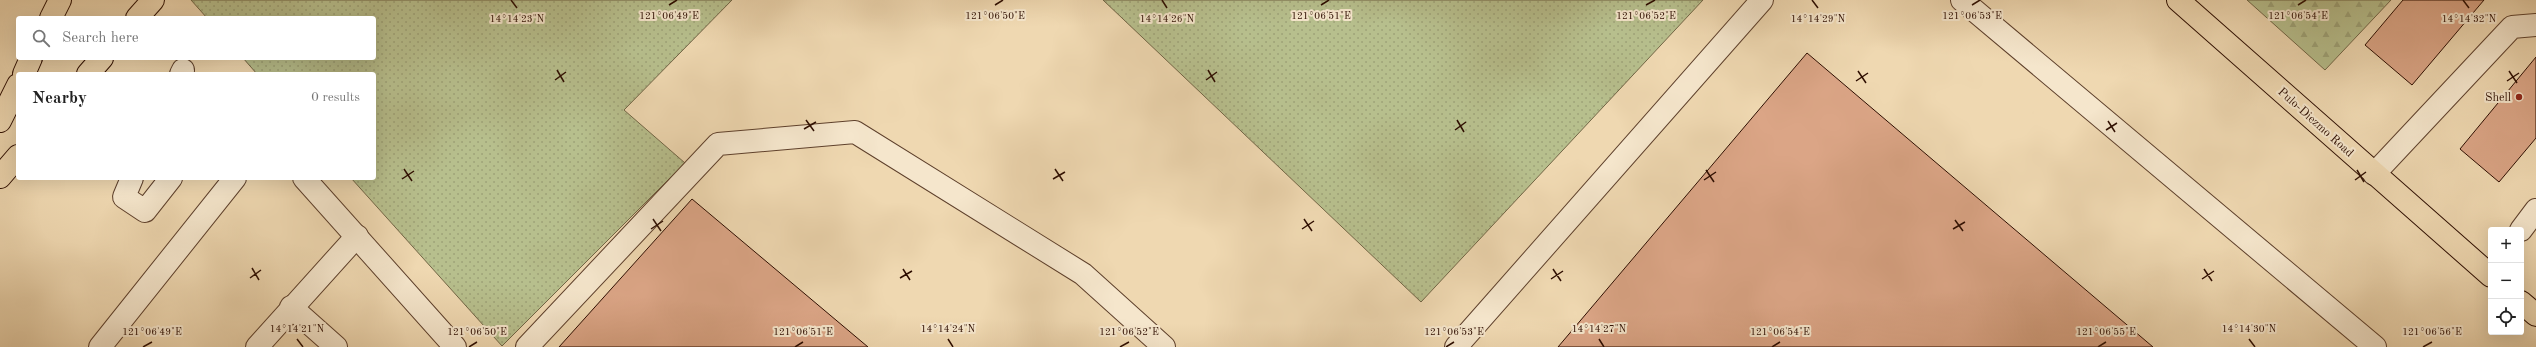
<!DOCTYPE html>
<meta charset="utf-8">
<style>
:root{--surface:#fff;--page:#f6f6f6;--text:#222;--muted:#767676;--line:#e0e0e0}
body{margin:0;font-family:"Old Standard TT",serif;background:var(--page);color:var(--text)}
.controls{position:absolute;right:12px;bottom:12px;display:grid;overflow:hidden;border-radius:4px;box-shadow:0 4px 16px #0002}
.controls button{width:36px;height:36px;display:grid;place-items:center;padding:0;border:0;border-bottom:1px solid var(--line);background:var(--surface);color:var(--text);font:20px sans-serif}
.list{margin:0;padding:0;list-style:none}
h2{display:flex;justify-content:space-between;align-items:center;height:52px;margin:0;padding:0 16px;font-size:17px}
h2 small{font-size:13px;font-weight:400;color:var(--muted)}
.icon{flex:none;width:22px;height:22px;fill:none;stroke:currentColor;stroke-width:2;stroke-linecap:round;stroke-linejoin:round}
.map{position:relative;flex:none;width:2536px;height:347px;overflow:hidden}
.search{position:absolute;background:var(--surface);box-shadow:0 4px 16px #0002;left:16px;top:16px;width:360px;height:44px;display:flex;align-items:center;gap:10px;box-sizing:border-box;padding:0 14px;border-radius:4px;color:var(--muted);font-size:15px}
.panel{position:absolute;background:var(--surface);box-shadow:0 4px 16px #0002;left:16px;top:72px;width:360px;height:108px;border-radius:4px}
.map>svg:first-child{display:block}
.grass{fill:url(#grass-dots);stroke:#726646}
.forest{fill:url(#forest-firs);stroke:#726646}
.building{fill:#dba586;stroke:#2d0d00}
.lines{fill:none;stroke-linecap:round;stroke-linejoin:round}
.minor-casing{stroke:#5e402c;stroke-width:24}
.major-casing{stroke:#2d0d00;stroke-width:24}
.highway-casing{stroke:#2d0d00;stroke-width:24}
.minor{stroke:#f5e6cc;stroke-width:22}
.major{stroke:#efd8b1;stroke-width:22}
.highway{stroke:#efd8b1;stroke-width:22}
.ticks{fill:none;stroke:#2d0d00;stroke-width:1.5}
.poi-dot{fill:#8f2418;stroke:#f5e6cc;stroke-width:1.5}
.labels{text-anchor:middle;stroke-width:4;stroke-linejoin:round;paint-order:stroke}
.poi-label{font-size:12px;fill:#2d0d00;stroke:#f5e6cc;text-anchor:end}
.street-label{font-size:12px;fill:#2d0d00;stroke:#f5e6cc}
.ticks-label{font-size:10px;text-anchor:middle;fill:#2d0d00;stroke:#f5e6cc;stroke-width:4;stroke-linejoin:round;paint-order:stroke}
</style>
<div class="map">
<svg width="2536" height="347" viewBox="0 0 2536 347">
<defs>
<pattern id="grass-dots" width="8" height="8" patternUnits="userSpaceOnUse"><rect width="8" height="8" fill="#b7bf8d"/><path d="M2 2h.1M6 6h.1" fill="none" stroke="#9ea378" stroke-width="1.8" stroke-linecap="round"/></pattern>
<pattern id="forest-firs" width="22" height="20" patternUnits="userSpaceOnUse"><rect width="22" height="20" fill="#b7bf8d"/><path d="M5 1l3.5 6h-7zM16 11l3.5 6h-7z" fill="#9ea378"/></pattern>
</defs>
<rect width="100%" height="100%" fill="#efd8b1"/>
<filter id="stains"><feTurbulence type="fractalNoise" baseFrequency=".005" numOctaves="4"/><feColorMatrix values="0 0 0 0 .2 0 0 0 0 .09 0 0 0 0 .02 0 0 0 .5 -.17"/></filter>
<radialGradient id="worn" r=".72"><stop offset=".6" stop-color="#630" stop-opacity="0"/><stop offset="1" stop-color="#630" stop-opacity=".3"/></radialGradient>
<g class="grass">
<polygon points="191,0 732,0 624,110 685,163 502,346 351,178 374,178 374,74 257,74 243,58 374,58 374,18 207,18"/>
<polygon points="1103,0 1703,0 1421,302"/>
</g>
<polygon class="forest" points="2247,0 2391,0 2325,70"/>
<g class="building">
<polygon points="2403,0 2484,0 2412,85 2365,45"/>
<polygon points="1807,53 2153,347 1558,347"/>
<polygon points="2536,57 2536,138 2499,182 2460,149"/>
<polygon points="692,199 868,347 559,347"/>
</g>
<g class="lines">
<defs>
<g id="minor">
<polyline points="1962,0 2375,347"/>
<polyline points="181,74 183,70"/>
<polyline points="2374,174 2512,27 2536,25"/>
<polyline points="132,178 124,197 145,211 171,178"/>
<polyline points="304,178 455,347"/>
<polyline points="2521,230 2536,210"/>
<polyline points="291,307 336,347"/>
<polyline points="100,347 235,178"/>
<polyline points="257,347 357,236"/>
<polyline points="527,347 718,144 855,132 1083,274 1164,347"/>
<polyline points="1456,347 1762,0"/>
</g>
<g id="major">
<polyline points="2178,0 2491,276"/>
<polyline points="2521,302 2536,315"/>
</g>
<g id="highway">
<polyline points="51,18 60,0"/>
<polyline points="137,18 153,0"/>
<polyline points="24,74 31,58"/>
<polyline points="88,74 102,58"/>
<polyline points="0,121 18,85"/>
<polyline points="0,177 18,156"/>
</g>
</defs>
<use href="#minor" class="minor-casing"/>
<use href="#major" class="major-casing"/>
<use href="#highway" class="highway-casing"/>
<use href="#minor" class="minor"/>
<use href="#major" class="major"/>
<use href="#highway" class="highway"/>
</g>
<path class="ticks" d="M511,0L517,8M1162,0L1167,8M1812,0L1818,8M2463,0L2469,8M669,5L677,0M995,5L1003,0M1321,5L1329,0M1646,5L1655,0M1972,5L1980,0M2298,5L2306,0M557,70L564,82M1208,70L1215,82M1858,71L1866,83M2509,71L2517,83M555,80L566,72M1206,80L1217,72M1856,81L1868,73M2507,81L2519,73M806,120L814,131M1457,120L1464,132M2108,121L2115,132M804,129L816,122M1455,130L1466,122M2106,130L2117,123M404,169L412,181M1055,169L1063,181M1706,170L1714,182M2357,170L2364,182M402,179L414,171M1053,179L1065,172M1704,180L1716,172M2355,180L2366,172M653,219L661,231M1304,219L1312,231M1955,220L1963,231M651,229L663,221M1302,229L1314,221M1953,229L1965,222M252,268L259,280M903,269L910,280M1553,269L1561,281M2204,269L2212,281M250,278L261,270M900,278L912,271M1551,279L1563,271M2202,279L2214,271M297,339L303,347M948,339L953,347M1599,339L1604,347M2249,339L2255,347M143,347L152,342M469,347L477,342M795,347L803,342M1120,347L1129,342M1446,347L1454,342M1772,347L1780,342M2098,347L2106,342M2423,347L2432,342"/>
<circle class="poi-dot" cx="2519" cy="97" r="4"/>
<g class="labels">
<g class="poi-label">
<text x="2511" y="101">Shell</text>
</g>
<g class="street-label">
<text transform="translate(2316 122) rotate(42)" y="4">Pulo-Diezmo Road</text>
</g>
</g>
<g class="ticks-label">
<text x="1646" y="19">121°06'52"E</text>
<text x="669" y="19">121°06'49"E</text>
<text x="995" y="19">121°06'50"E</text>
<text x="1321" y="19">121°06'51"E</text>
<text x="2298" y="19">121°06'54"E</text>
<text x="1972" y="19">121°06'53"E</text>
<text x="517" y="22">14°14'23"N</text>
<text x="1167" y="22">14°14'26"N</text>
<text x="1818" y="22">14°14'29"N</text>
<text x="2469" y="22">14°14'32"N</text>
<text x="297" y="332">14°14'21"N</text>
<text x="948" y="332">14°14'24"N</text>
<text x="1599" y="332">14°14'27"N</text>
<text x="2249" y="332">14°14'30"N</text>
<text x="152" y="335">121°06'49"E</text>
<text x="477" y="335">121°06'50"E</text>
<text x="803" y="335">121°06'51"E</text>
<text x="1129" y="335">121°06'52"E</text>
<text x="1454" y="335">121°06'53"E</text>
<text x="1780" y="335">121°06'54"E</text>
<text x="2106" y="335">121°06'55"E</text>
<text x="2432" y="335">121°06'56"E</text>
</g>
<rect width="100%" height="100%" filter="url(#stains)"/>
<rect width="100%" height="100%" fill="url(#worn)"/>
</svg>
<div class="controls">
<button>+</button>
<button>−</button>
<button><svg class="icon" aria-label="locate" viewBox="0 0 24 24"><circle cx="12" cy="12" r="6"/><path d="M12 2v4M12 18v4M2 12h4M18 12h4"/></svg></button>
</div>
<div class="search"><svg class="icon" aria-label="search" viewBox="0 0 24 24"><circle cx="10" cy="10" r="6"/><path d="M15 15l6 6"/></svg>Search here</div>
<section class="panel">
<h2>Nearby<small>0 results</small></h2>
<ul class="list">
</ul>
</section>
</div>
